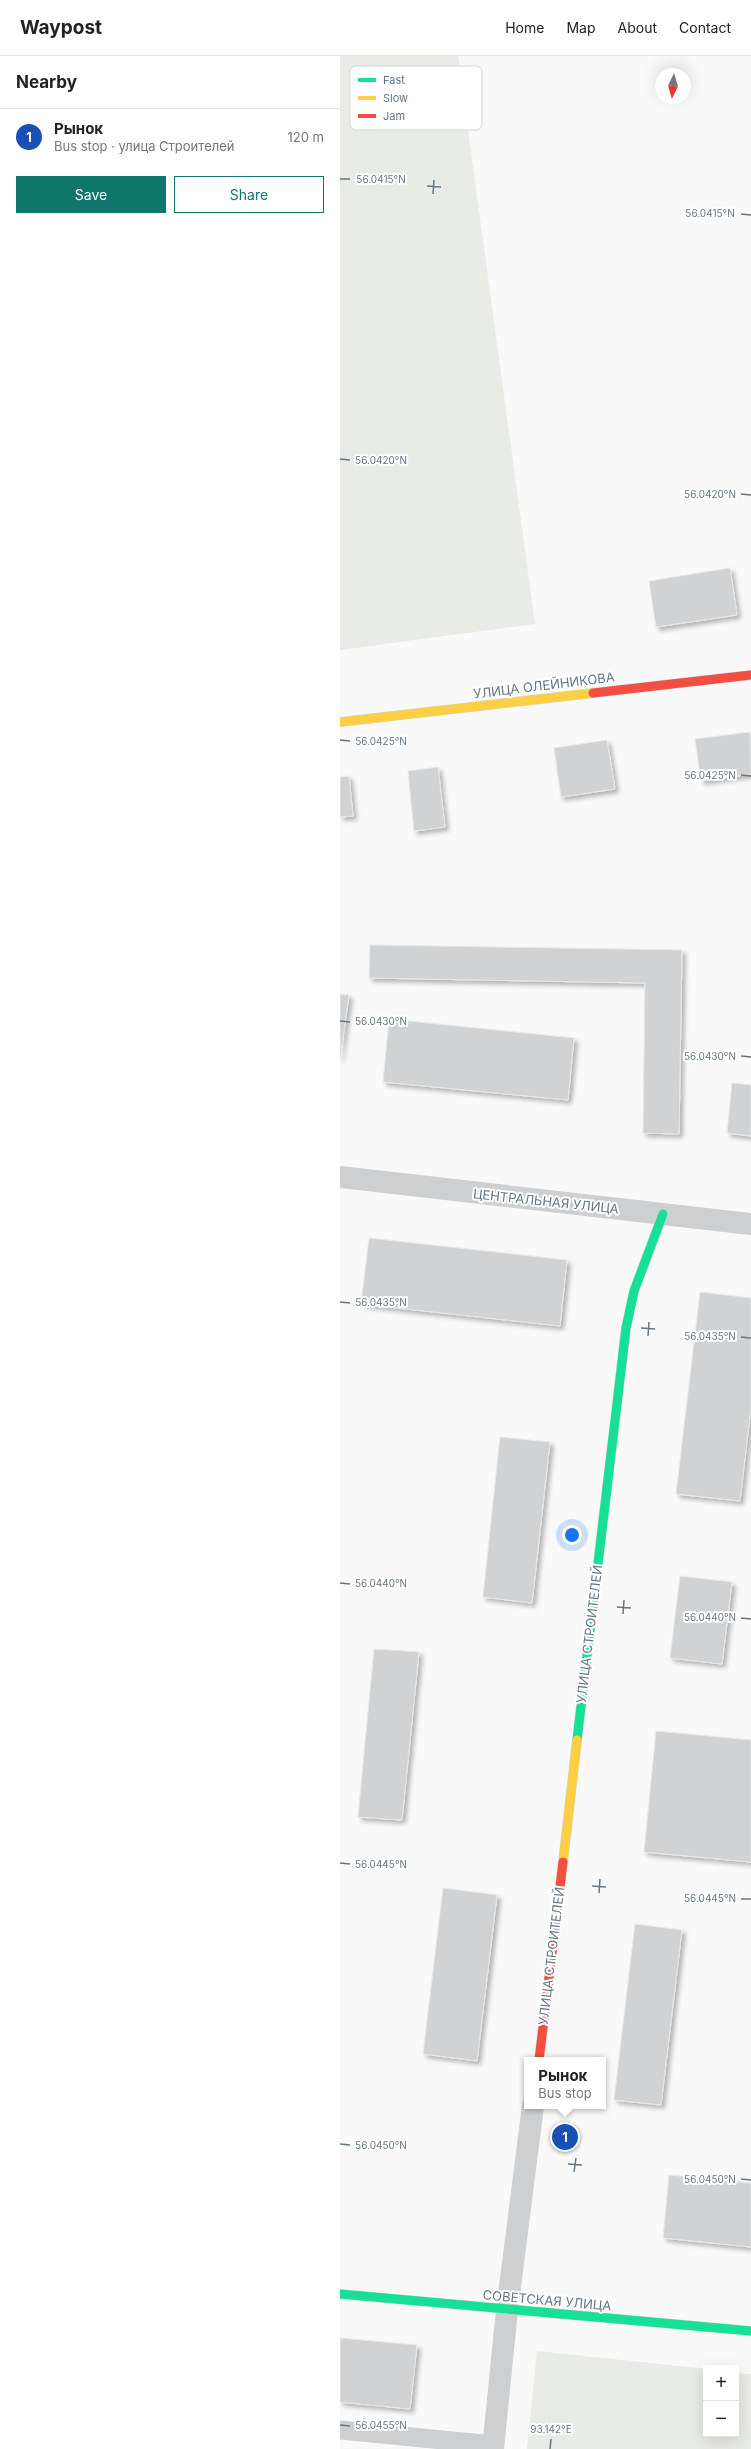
<!DOCTYPE html>
<meta charset="utf-8">
<style>
:root{--surface:#fff;--page:#f2f2f2;--text:#222;--muted:#767676;--line:#e0e0e0;--accent:#0f766e}
body{margin:0;font-family:Inter,sans-serif;background:var(--page);color:var(--text)}
.controls{position:absolute;right:12px;bottom:12px;display:grid;overflow:hidden;border-radius:0px;box-shadow:0 4px 16px #0002}
.controls button{width:36px;height:36px;display:grid;place-items:center;padding:0;border:0;border-bottom:1px solid var(--line);background:var(--surface);color:var(--text);font:20px sans-serif}
.compass{position:absolute;left:315px;top:12px;width:36px;height:36px;border-radius:50%;background:var(--surface);box-shadow:0 4px 16px #0002;rotate:185deg}
.you{position:absolute;left:232px;top:1479px;width:14px;height:14px;margin:-10px;border:3px solid #fff;border-radius:50%;background:#1a73e8;box-shadow:0 0 0 6px #1a73e833}
.badge{display:grid;place-items:center;width:26px;height:26px;border-radius:50%;background:var(--accent);color:#fff;font-size:13px;font-weight:700}
.pin{position:absolute;translate:-50% -50%;border:2px solid #fff;box-shadow:0 1px 4px #0006}
.popup{position:absolute;left:184px;top:2001px;width:82px;height:52px;box-sizing:border-box;display:grid;place-content:center;border-radius:0px;background:var(--surface);filter:drop-shadow(0 1px 3px #0005);font-size:13px;white-space:nowrap;color:var(--muted)}
.popup b{font-size:15px;color:var(--text)}
.popup::after{content:'';position:absolute;left:50%;top:100%;margin-left:-8px;border:8px solid transparent;border-top-color:var(--surface)}
.list{margin:0;padding:0;list-style:none}
h2{display:flex;justify-content:space-between;align-items:center;height:52px;margin:0;padding:0 16px;font-size:17px}
h2 small{font-size:13px;font-weight:400;color:var(--muted)}
.list li{display:grid;grid-template-columns:26px 1fr auto;gap:12px;align-items:center;box-sizing:border-box;height:56px;padding:0 16px;border-top:1px solid var(--line)}
.list b{display:block;font-size:15px;white-space:nowrap}
.list p{margin:0;font-size:13px;white-space:nowrap;color:var(--muted)}
.list em{font-size:13px;font-style:normal;color:var(--muted)}
.actions{display:flex;gap:8px;padding:12px 16px}
.actions a{flex:1;padding:9px 0;border:1px solid var(--accent);border-radius:0px;text-align:center;font-size:14px;color:var(--accent)}
.actions .main{background:var(--accent);color:#fff}
.map{position:relative;flex:none;width:411px;height:2393px;overflow:hidden}
header{display:flex;align-items:center;gap:24px;box-sizing:border-box;height:56px;padding:0 20px;background:var(--surface);border-bottom:1px solid var(--line)}
header strong{font-size:19px}
nav{display:flex;gap:22px;margin-inline-start:auto;font-size:14px}
main{display:flex}
aside{flex:1;background:var(--surface)}
.map>svg:first-child{display:block}
.green{fill:#e8ebe6}
.building{fill:#d0d2d3;stroke:#e8e8e8;filter:url(#shadow)}
.lines{fill:none;stroke-linecap:round;stroke-linejoin:round}
.fast-casing{stroke:#d5d6d7;stroke-width:10}
.slow-casing{stroke:#d5d6d7;stroke-width:10}
.jam-casing{stroke:#d5d6d7;stroke-width:10}
.lane{stroke:#cecfd0;stroke-width:19}
.street{stroke:#cecfd0;stroke-width:22}
.fast{stroke:#16e098;stroke-width:9}
.slow{stroke:#ffcf43;stroke-width:9}
.jam{stroke:#f24e42;stroke-width:9}
.ticks{fill:none;stroke:#657683;stroke-width:1.5}
.labels{text-anchor:middle;stroke-width:4;stroke-linejoin:round;paint-order:stroke}
.street-label{font-size:13px;fill:#657683;stroke:#fff}
.key{fill:#fff;stroke:#d1d6da;stroke-width:1}
.key-label{font-size:11px;fill:#657683}
.ticks-label{font-size:10px;text-anchor:middle;fill:#657683;stroke:#fff;stroke-width:4;stroke-linejoin:round;paint-order:stroke}
</style>
<header>
<strong>Waypost</strong>
<nav><a>Home</a><a>Map</a><a>About</a><a>Contact</a></nav>
</header>
<main>
<aside>
<h2>Nearby<small></small></h2>
<ul class="list">
<li><span class="badge" style="background:#1a4fb4">1</span><div><b>Рынок</b><p>Bus stop · улица Строителей</p></div><em>120 m</em></li>
</ul>
<div class="actions"><a class="main">Save</a><a>Share</a></div>
</aside>
<div class="map">
<svg width="411" height="2393" viewBox="0 0 411 2393">
<defs>
<filter id="shadow"><feDropShadow dx="3.5" dy="3.5" stdDeviation="2" flood-color="#0004"/></filter>
</defs>
<rect width="100%" height="100%" fill="#f9f9f9"/>
<g class="green">
<polygon points="0,0 118,0 195,568 0,594"/>
<polygon points="197,2295 366,2313 366,2378 396,2378 396,2317 411,2318 411,2393 187,2393"/>
</g>
<g class="building">
<polygon points="390,512 397,559 316,571 309,525"/>
<polygon points="410,676 411,718 361,725 355,683"/>
<polygon points="267,684 275,733 221,741 214,692"/>
<polygon points="98,711 105,771 74,775 68,715"/>
<polygon points="9,720 13,760 0,761 0,721"/>
<polygon points="30,889 342,894 339,1078 303,1077 305,927 29,922"/>
<polygon points="0,938 9,939 0,1003"/>
<polygon points="49,963 234,982 228,1044 43,1026"/>
<polygon points="392,1027 411,1029 411,1080 387,1077"/>
<polygon points="29,1182 227,1204 220,1270 21,1248"/>
<polygon points="360,1236 411,1242 411,1351 400,1445 336,1438"/>
<polygon points="160,1381 210,1386 192,1547 143,1541"/>
<polygon points="340,1520 392,1526 382,1608 330,1602"/>
<polygon points="34,1593 79,1596 62,1764 18,1761"/>
<polygon points="316,1675 411,1684 411,1806 304,1796"/>
<polygon points="103,1832 157,1839 137,2005 83,1998"/>
<polygon points="295,1868 342,1874 321,2049 274,2044"/>
<polygon points="329,2119 411,2127 411,2191 323,2182"/>
<polygon points="0,2282 77,2289 70,2353 0,2346"/>
</g>
<g class="lines">
<defs>
<g id="fast">
<polyline points="237,1684 286,1272 294,1235 323,1158"/>
<polyline points="0,2238 411,2275"/>
</g>
<g id="slow">
<polyline points="0,666 253,637"/>
<polyline points="223,1806 237,1684"/>
</g>
<g id="jam">
<polyline points="253,637 411,619"/>
<polyline points="199,2004 223,1806"/>
</g>
</defs>
<use href="#fast" class="fast-casing"/>
<use href="#slow" class="slow-casing"/>
<use href="#jam" class="jam-casing"/>
<polyline class="lane" points="0,2374 154,2389"/>
<g class="street">
<polyline points="0,1121 411,1168"/>
<polyline points="153,2393 167,2254 193,2050"/>
</g>
<use href="#fast" class="fast"/>
<use href="#slow" class="slow"/>
<use href="#jam" class="jam"/>
</g>
<path class="ticks" d="M0,123H10M87,130L101,131M93,138L94,124M401,158L411,159M0,403L10,404M401,438L411,439M0,684L10,685M401,719L411,720M0,965L10,966M401,1000L411,1001M0,1246L10,1247M301,1272L315,1273M308,1280L309,1266M401,1281L411,1282M0,1527L10,1528M277,1551L291,1552M283,1558L284,1544M401,1562L411,1563M0,1807L10,1808M252,1830L266,1831M259,1837L260,1823M401,1843H411M0,2088L10,2089M228,2108L242,2109M234,2116L236,2102M401,2123L411,2124M0,2369L10,2370M210,2393L211,2383"/>
<g class="labels">
<g class="street-label">
<text transform="translate(204 629) rotate(-7)" y="5">УЛИЦА ОЛЕЙНИКОВА</text>
<text transform="translate(206 1145) rotate(6)" y="5">ЦЕНТРАЛЬНАЯ УЛИЦА</text>
<text transform="translate(249 1578) rotate(-83)" y="5">УЛИЦА СТРОИТЕЛЕЙ</text>
<text transform="translate(211 1900) rotate(-83)" y="5">УЛИЦА СТРОИТЕЛЕЙ</text>
<text transform="translate(207 2244) rotate(5)" y="5">СОВЕТСКАЯ УЛИЦА</text>
</g>
</g>
<rect x="10" y="10" width="132" height="64" rx="6" class="key"/>
<rect x="18" y="22" width="18" height="4" fill="#16e098"/>
<rect x="18" y="40" width="18" height="4" fill="#ffcf43"/>
<rect x="18" y="58" width="18" height="4" fill="#f24e42"/>
<g class="key-label">
<text x="43" y="28">Fast</text>
<text x="43" y="46">Slow</text>
<text x="43" y="64">Jam</text>
</g>
<g class="ticks-label">
<text x="41" y="127">56.0415°N</text>
<text x="370" y="161">56.0415°N</text>
<text x="41" y="408">56.0420°N</text>
<text x="370" y="442">56.0420°N</text>
<text x="41" y="689">56.0425°N</text>
<text x="370" y="723">56.0425°N</text>
<text x="41" y="969">56.0430°N</text>
<text x="370" y="1004">56.0430°N</text>
<text x="41" y="1250">56.0435°N</text>
<text x="370" y="1284">56.0435°N</text>
<text x="41" y="1531">56.0440°N</text>
<text x="370" y="1565">56.0440°N</text>
<text x="41" y="1812">56.0445°N</text>
<text x="370" y="1846">56.0445°N</text>
<text x="41" y="2093">56.0450°N</text>
<text x="370" y="2127">56.0450°N</text>
<text x="41" y="2373">56.0455°N</text>
<text x="211" y="2377">93.142°E</text>
</g>
</svg>
<div class="controls">
<button>+</button>
<button>−</button>
</div>
<svg class="compass" viewBox="-18 -18 36 36"><path d="M0-13l5 13h-10z" fill="#e53935"/><path d="M0 13l5-13h-10z" fill="#767676"/></svg>
<div class="you"></div>
<div class="pin badge" style="left:225px;top:2081px;background:#1a4fb4">1</div>
<div class="popup"><b>Рынок</b>Bus stop</div>
</div>
</main>
